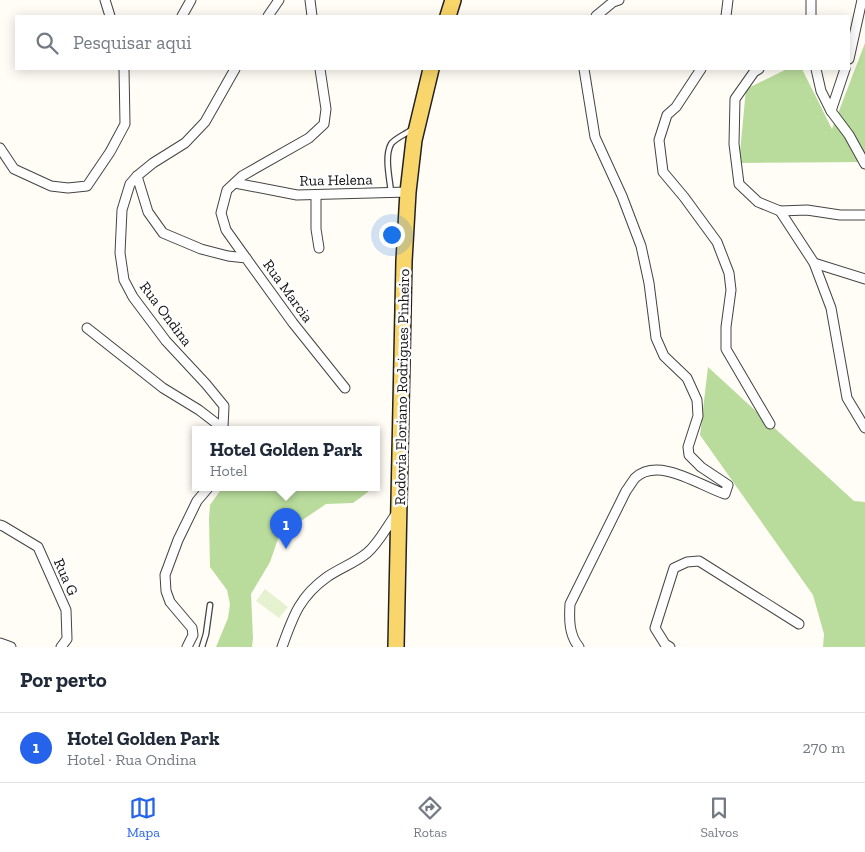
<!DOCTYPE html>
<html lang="pt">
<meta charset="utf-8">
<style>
:root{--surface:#fff;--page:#f2f2f3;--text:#1f2937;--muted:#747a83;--line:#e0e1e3;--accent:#2563eb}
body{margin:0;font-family:"Zilla Slab",serif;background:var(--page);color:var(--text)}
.you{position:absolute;left:391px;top:234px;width:18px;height:18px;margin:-12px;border:4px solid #fff;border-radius:50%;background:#1a73e8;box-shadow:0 0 0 8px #1a73e833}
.badge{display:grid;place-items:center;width:32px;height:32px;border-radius:50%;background:var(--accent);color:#fff;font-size:16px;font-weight:700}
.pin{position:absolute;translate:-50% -41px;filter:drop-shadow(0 1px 2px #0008)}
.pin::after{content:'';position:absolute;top:26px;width:18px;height:15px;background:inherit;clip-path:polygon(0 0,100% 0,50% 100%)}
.popup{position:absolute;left:192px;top:426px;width:188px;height:65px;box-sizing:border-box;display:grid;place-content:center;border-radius:0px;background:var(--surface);filter:drop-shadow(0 1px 4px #0005);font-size:16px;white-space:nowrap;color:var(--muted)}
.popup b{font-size:19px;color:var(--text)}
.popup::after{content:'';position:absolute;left:50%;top:100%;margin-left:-10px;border:10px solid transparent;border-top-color:var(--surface)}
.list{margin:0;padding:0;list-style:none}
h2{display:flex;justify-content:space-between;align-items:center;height:65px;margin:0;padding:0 20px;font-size:21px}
h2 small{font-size:16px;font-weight:400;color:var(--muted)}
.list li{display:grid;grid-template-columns:32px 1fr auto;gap:15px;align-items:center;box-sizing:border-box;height:70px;padding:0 20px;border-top:1px solid var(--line)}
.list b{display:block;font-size:19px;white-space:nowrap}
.list p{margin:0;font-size:16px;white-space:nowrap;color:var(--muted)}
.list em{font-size:16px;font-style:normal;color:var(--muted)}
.icon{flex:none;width:28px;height:28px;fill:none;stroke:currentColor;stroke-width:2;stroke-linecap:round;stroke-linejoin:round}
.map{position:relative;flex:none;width:865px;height:647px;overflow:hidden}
.search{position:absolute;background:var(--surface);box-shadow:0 2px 12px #0003;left:15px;right:15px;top:15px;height:55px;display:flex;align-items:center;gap:12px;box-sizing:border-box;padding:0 18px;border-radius:0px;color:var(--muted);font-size:19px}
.sheet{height:135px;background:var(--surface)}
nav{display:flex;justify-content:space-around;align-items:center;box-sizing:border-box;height:70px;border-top:1px solid var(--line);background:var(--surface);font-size:14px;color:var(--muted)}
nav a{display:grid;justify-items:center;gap:2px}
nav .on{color:var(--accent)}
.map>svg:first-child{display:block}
.forest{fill:#b9dc9c}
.pitch{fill:#e6f2cf}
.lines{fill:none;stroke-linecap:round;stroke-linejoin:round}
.lane-casing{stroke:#444;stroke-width:7}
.street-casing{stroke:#444;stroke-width:11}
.primary-casing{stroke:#222;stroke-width:18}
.lane{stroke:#fff;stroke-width:4.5}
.street{stroke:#fff;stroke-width:9}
.primary{stroke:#f9d66b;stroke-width:15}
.labels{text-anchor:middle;stroke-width:5;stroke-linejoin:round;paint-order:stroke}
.street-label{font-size:15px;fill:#111;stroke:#fff}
</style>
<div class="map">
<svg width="865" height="647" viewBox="0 0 865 647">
<rect width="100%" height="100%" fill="#fffdf5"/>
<g class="forest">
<polygon points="865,43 865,162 739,163 746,89 787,69 802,69 832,129"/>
<polygon points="708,367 854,501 865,502 865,647 823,647 824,634 813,595 700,435"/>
<polygon points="222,488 370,488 368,492 353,503 326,504 279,536 270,562 251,594 253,638 252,647 216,647 228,618 230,604 227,590 210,567 209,519 210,505"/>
</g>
<polygon class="pitch" points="265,589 288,607 279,618 256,601"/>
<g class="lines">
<defs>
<g id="lane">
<path d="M391,193C390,179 384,157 391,144C395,138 406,134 411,130"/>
<polyline points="202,647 206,634 210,605"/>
</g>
<g id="street">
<polyline points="105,0 110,16"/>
<polyline points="310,0 312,16"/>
<polyline points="811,0 811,16"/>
<polyline points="182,16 191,0"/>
<polyline points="268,16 279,0"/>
<polyline points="596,16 613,2 619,0"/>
<polyline points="726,16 728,0"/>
<polyline points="849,59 862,0"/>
<polyline points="701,69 676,107 667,115 659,140 663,172 684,197 717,242 729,273 731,290 726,327 726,349 770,424"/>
<polyline points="759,69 754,72 735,99 734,144 739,184 758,202 780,211 807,210 840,215 865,215"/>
<polyline points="816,69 821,91 831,111"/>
<polyline points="845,69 831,111 849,135 865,164"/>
<polyline points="0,148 14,169 51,186 68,188 87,186 110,152 125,124 124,69"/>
<polyline points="137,176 148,212 163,233 201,249 228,256 246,258 293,323 345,388"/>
<polyline points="235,183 297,195 408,192"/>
<polyline points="316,195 316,229 319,248"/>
<polyline points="780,211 814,263 831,308 847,398 865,428"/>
<polyline points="246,258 226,230 221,213 227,190 242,176 309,138 324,124 326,109 320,69"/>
<polyline points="814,263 865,279"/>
<polyline points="87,328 163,388 199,410 225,430"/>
<polyline points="223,427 224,406 206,384 166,341 133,297 124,280 120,253 122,210 130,184 137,176 153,163 185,143 205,122 235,69"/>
<polyline points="0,525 3,526 38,547 66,610 67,639 61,647"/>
<polyline points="0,643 11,647"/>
<polyline points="187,647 193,635 192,628 170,602 166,591 165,575 178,540 197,501 208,488"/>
<path d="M282,647C293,617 299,597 327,577C340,568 355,563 367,553C379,543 387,526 397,513"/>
<path d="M579,647C569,635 569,620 570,604L626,491C629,487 632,482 635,478C659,456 700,486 725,494L728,485L701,467L689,455L688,447L698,416L697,400L687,378L664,356L656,338L649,283L641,246L622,196L595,137L584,69"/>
<polyline points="670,647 665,644 655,628 674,568 687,562 699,561 799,624"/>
</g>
<g id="primary">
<polyline points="448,16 453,0"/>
<polyline points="396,647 404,261 408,192 414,140 431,69"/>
</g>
</defs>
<use href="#lane" class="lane-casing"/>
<use href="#street" class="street-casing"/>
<use href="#primary" class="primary-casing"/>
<use href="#lane" class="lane"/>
<use href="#street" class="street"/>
<use href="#primary" class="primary"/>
</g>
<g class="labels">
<g class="street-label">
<text transform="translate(336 180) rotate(-1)" y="5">Rua Helena</text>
<text transform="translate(288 291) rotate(54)" y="5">Rua Marcia</text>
<text transform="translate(166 314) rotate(53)" y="5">Rua Ondina</text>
<text transform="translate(402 387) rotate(-89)" y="5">Rodovia Floriano Rodrigues Pinheiro</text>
<text transform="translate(66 577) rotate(66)" y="5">Rua G</text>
</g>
</g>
</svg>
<div class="you"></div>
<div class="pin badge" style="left:286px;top:549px">1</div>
<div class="popup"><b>Hotel Golden Park</b>Hotel</div>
<div class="search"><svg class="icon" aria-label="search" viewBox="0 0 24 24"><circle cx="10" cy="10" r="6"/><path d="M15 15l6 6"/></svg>Pesquisar aqui</div>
</div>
<section class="sheet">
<h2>Por perto<small></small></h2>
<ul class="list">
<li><span class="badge">1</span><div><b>Hotel Golden Park</b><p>Hotel · Rua Ondina</p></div><em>270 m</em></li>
</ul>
</section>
<nav>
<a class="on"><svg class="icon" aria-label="map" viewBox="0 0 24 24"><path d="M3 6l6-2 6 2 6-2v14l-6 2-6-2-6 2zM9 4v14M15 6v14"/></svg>Mapa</a>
<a><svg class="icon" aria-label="directions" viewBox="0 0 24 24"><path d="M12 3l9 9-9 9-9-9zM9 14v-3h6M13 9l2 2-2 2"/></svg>Rotas</a>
<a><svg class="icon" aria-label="saved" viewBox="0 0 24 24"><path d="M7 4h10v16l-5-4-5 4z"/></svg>Salvos</a>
</nav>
